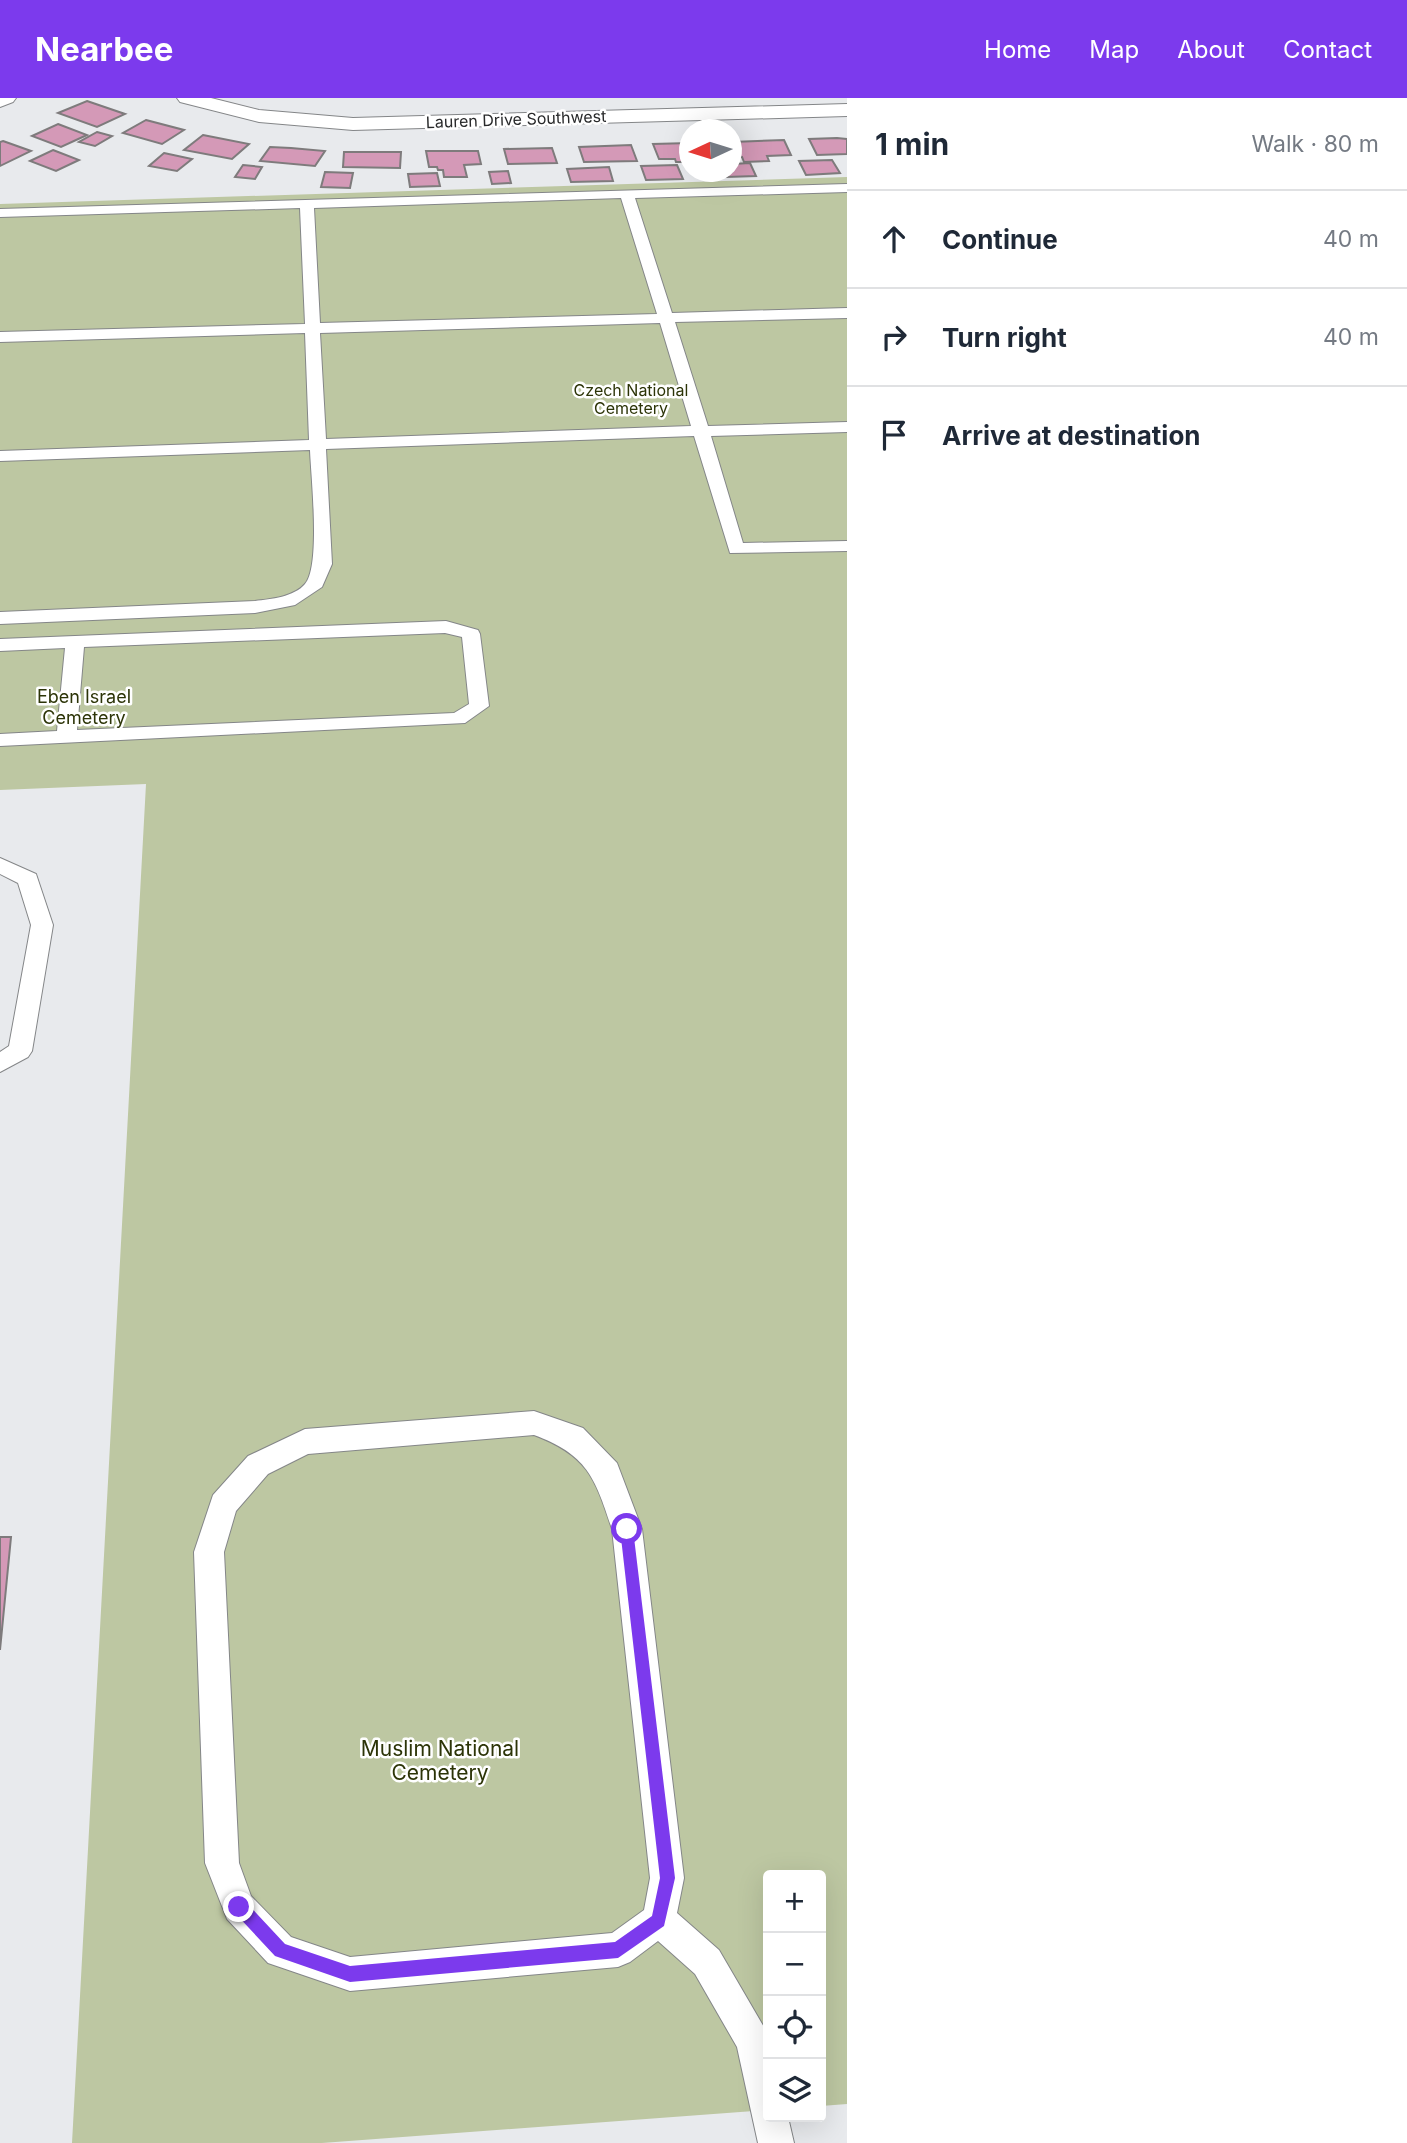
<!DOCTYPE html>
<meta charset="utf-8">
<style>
:root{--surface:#fff;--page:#f6f6f7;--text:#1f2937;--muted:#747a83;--line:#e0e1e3;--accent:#7c3aed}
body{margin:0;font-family:Inter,sans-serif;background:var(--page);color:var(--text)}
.controls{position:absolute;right:21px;bottom:21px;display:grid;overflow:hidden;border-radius:7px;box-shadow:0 7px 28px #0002}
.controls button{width:63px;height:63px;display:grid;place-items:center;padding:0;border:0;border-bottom:2px solid var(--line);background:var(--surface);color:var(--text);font:35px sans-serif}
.compass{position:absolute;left:679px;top:21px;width:63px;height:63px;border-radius:50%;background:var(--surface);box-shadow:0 7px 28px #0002;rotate:266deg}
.stop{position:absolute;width:21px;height:21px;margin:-16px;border:5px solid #7c3aed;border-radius:50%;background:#fff}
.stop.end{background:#7c3aed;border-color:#fff;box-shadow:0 2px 7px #0008}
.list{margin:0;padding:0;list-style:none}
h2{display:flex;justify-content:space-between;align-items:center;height:91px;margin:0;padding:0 28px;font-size:30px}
h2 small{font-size:23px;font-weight:400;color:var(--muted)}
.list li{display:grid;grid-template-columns:46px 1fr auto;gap:21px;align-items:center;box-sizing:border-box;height:98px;padding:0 28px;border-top:2px solid var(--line)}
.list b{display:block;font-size:26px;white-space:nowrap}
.list em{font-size:23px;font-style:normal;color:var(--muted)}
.icon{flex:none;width:38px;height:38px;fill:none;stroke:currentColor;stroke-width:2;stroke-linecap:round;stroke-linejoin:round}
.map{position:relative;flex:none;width:847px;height:2045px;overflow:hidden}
header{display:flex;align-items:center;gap:42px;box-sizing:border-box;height:98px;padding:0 35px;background:var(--accent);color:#fff}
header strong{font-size:33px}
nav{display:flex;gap:38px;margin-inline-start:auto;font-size:24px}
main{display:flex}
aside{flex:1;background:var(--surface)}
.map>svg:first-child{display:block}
.green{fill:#bdc7a2}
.building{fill:#d499b7;stroke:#7e7b7c;stroke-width:2}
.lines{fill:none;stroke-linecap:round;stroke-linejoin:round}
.lane-casing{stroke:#848688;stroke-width:2}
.street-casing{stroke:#848688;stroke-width:2}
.secondary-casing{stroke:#848688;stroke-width:2}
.lane{fill:#fff;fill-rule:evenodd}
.street{fill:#fff;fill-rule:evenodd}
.secondary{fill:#fff;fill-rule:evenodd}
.route{fill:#7c3aed}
.labels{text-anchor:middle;stroke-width:5;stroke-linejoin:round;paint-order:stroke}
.far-street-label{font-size:16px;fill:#28292a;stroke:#fff}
.far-park-label{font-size:16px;fill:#2c3407;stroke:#fff}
.park-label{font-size:18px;fill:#2c3407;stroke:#fff}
.near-park-label{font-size:21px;fill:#2c3407;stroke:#fff}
</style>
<header>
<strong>Nearbee</strong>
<nav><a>Home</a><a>Map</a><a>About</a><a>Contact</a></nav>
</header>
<main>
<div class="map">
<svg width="847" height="2045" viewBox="0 0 847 2045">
<rect width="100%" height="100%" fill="#e8eaed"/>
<polygon class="green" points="847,79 847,2006 821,2008 821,1777 768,1777 768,2012 322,2045 72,2045 146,686 0,692 0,106"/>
<g class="building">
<polygon points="87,3 125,16 97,29 58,15"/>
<polygon points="146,22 184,32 162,46 123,35"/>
<polygon points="58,26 87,37 61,49 32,38"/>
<polygon points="97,34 112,38 95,48 79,44"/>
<polygon points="203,37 249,46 232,61 184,52"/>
<polygon points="837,40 847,41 847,56 817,57 809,41"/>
<polygon points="784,42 791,57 767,58 769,63 744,64 742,59 738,59 732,46 732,44"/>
<polygon points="3,43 31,53 0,68 0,44"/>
<polygon points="690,45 690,69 686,69 683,64 676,64 675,61 659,61 653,46"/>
<polygon points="631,47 637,63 584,64 579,49"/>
<polygon points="270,49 291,50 325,53 315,68 260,63"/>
<polygon points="552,50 557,65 508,66 504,51"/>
<polygon points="53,52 79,62 56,73 30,63"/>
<polygon points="426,53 478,53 481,66 464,67 467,79 444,79 443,72 438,72 437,69 429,69"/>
<polygon points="344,54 401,54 400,70 343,69"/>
<polygon points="164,55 192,61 177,73 149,68"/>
<polygon points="832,62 840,75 806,77 799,63"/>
<polygon points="750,65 756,78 726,79 724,74 732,74 732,66"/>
<polygon points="243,67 262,69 255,81 235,79"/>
<polygon points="677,67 683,81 646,82 641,68"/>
<polygon points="609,69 613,83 571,84 567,71"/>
<polygon points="508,73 511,85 492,86 489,74"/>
<polygon points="325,74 353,75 350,90 321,89"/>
<polygon points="437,75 440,88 410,89 408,76"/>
<polygon points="0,1439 11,1439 0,1552"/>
</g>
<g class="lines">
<defs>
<g id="lane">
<path d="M847,86V94L635,100L672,215L847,210V220L675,224L708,328L847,324V334L711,338L743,445L847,443V453L730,455L694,338L326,351L332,466L322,489L295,507L255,515L0,526V514L255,503C271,501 294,499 305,486C321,468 311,378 310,352L0,363V353L309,342L305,235L0,244V234L305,226L300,110L0,119V111ZM621,100L657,216L320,225L314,110ZM660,225L691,328L326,341L320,235Z"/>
<path d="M446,523L478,532L480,536L489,608L465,625L0,648V636L57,633L65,550L0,553V541ZM445,535L462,539L469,606L454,615L77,632L84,549Z"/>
<polygon points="0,760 36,776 53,827 32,953 28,959 0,974 0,954 9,948 31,827 18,785 0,776"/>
<path d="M534,1313L583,1330L617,1365L642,1431L684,1780L677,1815L719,1852L765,1931L768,1937V2019H788L794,2045H758L737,1949L695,1876L658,1843L630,1864L618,1869L350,1893L268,1865L227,1821L205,1765L194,1454L213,1397L248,1358L305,1331ZM534,1337C588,1357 595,1380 612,1431L650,1780L644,1812L612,1835L350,1859L291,1839L251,1798L239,1765L224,1454L236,1413L268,1376L308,1356Z"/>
</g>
<polygon id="street" points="177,0 211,0 259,12 353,20 847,6 847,18 353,32 259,24 180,4"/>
<polygon id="secondary" points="0,0 16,0 13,4 0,9"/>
</defs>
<use href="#lane" class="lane-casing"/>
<use href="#street" class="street-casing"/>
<use href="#secondary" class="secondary-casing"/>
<use href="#lane" class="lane"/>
<use href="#street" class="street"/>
<use href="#secondary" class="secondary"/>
</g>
<polygon class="route" points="627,1425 633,1431 675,1780 664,1828 618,1860 350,1884 275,1858 234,1814 231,1809 234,1803 239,1801 245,1803 285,1846 350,1868 615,1844 652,1818 660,1780 620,1431"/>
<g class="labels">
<g class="far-street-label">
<text transform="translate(516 21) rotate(-2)" y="6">Lauren Drive Southwest</text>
</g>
<g class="far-park-label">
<text x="631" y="298">Czech National<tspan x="631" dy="18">Cemetery</tspan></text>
</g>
<g class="park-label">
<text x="84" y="605">Eben Israel<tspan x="84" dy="21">Cemetery</tspan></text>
</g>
<g class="near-park-label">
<text x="440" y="1658">Muslim National<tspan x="440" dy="24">Cemetery</tspan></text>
</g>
</g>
</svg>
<div class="controls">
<button>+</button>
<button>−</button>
<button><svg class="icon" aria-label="locate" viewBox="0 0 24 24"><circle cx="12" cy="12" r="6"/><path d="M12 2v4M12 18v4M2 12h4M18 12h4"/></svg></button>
<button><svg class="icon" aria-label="layers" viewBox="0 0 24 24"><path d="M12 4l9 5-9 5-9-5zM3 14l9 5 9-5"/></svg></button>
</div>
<svg class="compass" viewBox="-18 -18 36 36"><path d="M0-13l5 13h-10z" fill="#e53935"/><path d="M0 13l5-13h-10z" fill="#747a83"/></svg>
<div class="stop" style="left:627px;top:1431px"></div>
<div class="stop end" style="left:239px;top:1809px"></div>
</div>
<aside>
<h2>1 min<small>Walk · 80 m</small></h2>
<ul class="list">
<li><svg class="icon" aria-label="ahead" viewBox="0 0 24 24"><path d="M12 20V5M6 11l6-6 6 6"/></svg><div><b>Continue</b></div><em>40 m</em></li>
<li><svg class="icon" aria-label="right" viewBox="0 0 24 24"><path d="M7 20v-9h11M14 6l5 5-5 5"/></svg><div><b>Turn right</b></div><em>40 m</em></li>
<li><svg class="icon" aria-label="arrive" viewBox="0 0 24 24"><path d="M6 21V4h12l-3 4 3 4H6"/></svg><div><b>Arrive at destination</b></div></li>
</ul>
</aside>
</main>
